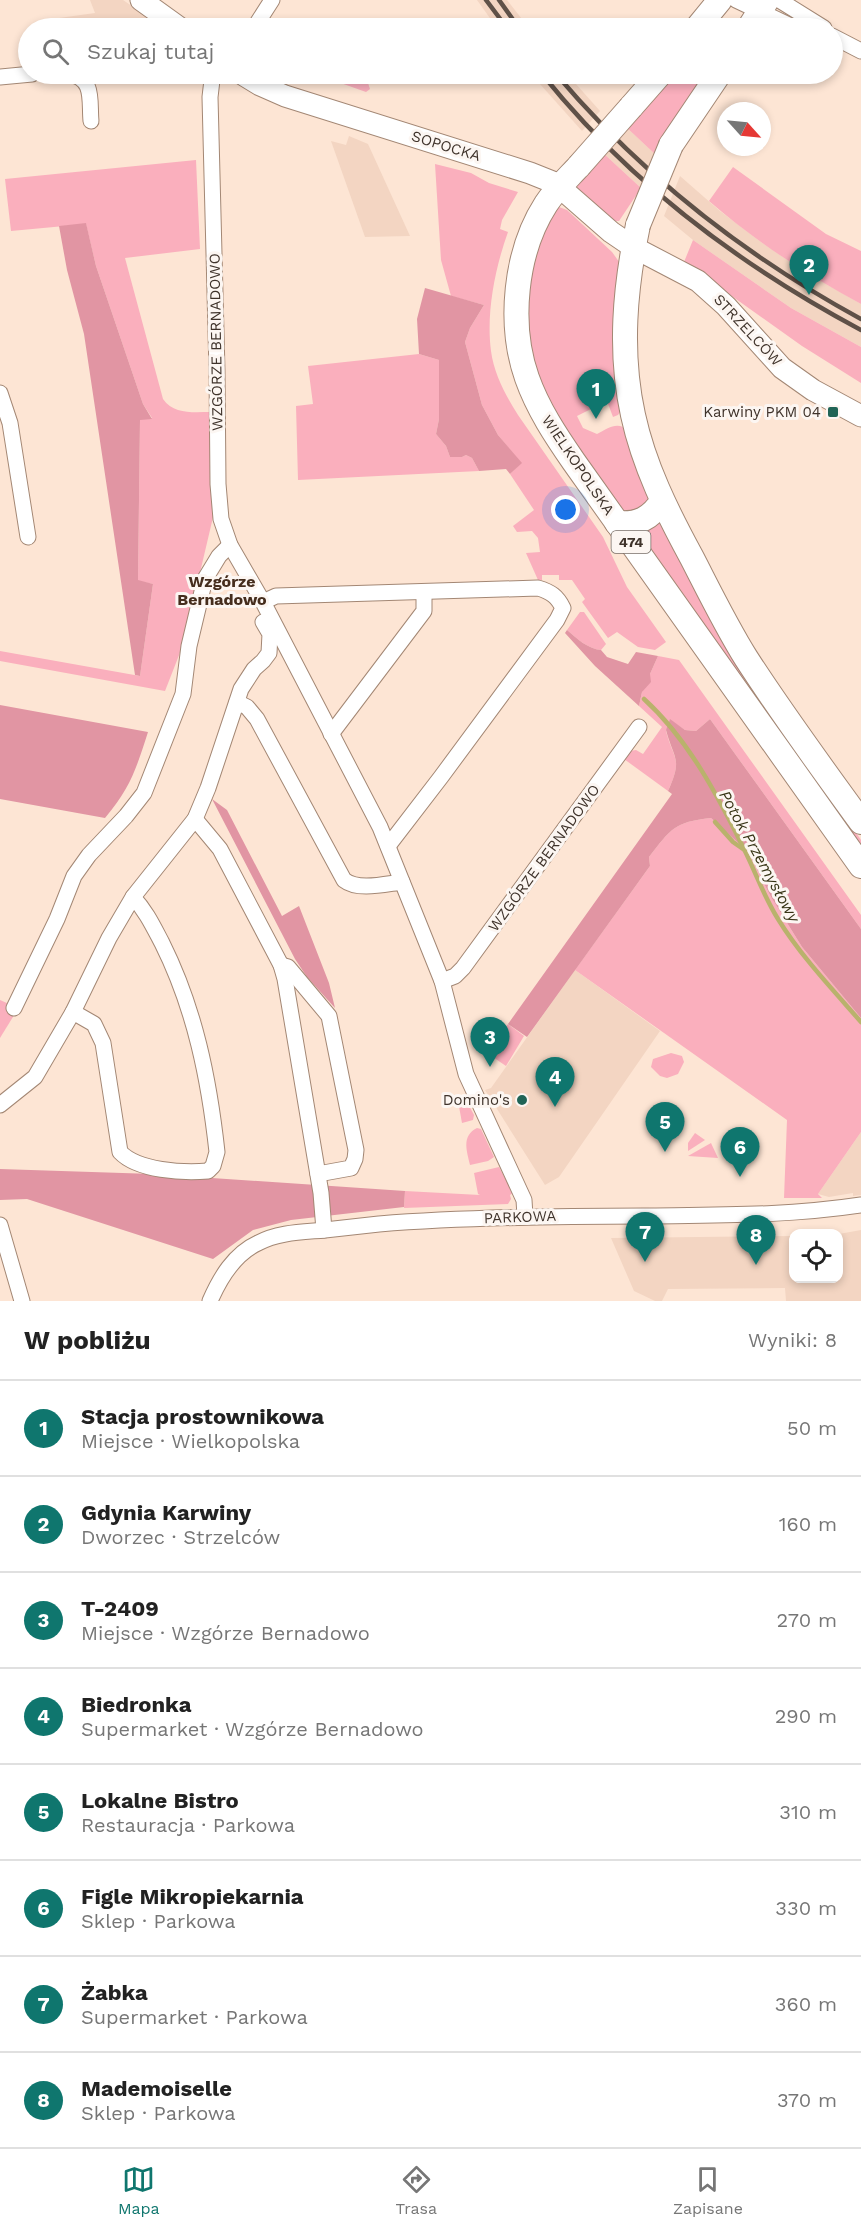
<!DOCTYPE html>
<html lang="pl">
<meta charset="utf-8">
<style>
:root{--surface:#fff;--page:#f2f2f2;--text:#222;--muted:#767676;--line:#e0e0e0;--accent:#0f766e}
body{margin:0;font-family:"Work Sans",sans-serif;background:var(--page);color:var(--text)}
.controls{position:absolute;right:18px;bottom:18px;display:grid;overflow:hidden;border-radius:12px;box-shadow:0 3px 9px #0003}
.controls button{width:54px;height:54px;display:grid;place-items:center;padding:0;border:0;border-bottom:2px solid var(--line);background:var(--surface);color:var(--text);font:30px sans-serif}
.compass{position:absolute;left:717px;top:102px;width:54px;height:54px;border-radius:50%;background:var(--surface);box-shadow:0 3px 9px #0003;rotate:117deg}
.you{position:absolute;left:566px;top:510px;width:21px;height:21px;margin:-15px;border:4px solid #fff;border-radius:50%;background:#1a73e8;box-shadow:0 0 0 9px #1a73e833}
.badge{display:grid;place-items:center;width:39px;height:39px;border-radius:50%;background:var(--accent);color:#fff;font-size:20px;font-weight:700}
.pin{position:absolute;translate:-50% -50px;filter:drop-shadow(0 2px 3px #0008)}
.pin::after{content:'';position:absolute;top:32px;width:21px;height:18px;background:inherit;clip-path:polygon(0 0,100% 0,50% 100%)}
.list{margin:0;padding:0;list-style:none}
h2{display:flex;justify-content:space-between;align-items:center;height:78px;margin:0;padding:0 24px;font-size:26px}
h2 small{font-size:20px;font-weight:400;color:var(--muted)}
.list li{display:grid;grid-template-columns:39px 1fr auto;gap:18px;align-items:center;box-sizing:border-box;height:96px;padding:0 24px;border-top:2px solid var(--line)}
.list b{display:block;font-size:22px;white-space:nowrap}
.list p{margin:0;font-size:20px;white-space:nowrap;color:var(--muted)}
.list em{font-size:20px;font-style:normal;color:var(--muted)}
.icon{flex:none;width:33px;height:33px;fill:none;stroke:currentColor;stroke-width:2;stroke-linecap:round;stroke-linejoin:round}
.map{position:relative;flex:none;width:861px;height:1301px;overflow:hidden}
.search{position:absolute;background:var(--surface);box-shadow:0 3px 9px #0003;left:18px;right:18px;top:18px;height:66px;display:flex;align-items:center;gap:15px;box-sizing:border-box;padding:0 21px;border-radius:33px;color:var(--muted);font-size:22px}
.sheet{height:846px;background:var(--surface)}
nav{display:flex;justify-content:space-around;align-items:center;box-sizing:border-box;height:84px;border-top:2px solid var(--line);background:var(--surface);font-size:16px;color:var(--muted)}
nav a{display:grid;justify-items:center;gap:3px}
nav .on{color:var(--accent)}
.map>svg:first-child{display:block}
.built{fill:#f3d5c2}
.green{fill:#faafbd}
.forest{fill:#e195a3}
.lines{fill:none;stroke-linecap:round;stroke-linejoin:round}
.stream{stroke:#b9b26c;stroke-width:4.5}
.street-casing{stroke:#a38774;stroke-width:17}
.secondary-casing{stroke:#a38774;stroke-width:23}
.primary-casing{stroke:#a38774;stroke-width:26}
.street{stroke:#fff;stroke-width:15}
.secondary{stroke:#fff;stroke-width:21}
.primary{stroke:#fff;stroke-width:24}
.rail{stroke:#5f5148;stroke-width:4.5}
.primary-bridge-casing{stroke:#a38774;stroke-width:26;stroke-linecap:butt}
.primary-bridge{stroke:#fff;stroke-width:24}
.poi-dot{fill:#206456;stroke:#fcf6f2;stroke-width:2}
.labels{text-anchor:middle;stroke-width:6;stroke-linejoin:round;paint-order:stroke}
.shield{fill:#fcf6f2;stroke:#786e67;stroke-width:1.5}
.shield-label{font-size:14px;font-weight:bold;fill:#3f332b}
.street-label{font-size:15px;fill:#3f332b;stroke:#fcf6f2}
.poi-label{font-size:15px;fill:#3f332b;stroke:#fcf6f2;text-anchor:end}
.neighbourhood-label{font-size:16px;font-weight:bold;fill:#452d1d;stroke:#fcf6f2}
.water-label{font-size:16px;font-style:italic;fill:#373415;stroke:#fcf6f2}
</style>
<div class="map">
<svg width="861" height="1301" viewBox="0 0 861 1301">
<rect width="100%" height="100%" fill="#fde5d4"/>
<g class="built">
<polygon points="90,0 123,0 164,28 60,28 59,18 95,13"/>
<polygon points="477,0 507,0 529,28 497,28"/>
<polygon points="531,74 567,74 600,111 582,131"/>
<polygon points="625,126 657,156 641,188 602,152"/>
<polygon points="349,136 368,144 410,236 365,237 331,141 346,145"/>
<polygon points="680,176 720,211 761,242 802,270 861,304 861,347 791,308 693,240 664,216"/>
<polygon points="575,970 660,1031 559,1177 545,1185 485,1090 491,1088"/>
<polygon points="861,1132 861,1195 853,1196 853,1193 829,1197 818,1194"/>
<polygon points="861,1230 861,1301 786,1301 785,1288 668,1289 662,1301 655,1301 634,1291 611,1238 793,1236 794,1278 838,1278 839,1234"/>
</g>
<g class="green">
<polygon points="337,74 365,74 370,89 366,92 335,81"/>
<polygon points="670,74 709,74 657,156 625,126"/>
<polygon points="602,152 641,188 619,221 613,221 577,193 574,184"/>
<path d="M196,160L200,249L125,258L163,399C174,415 194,412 211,412L214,513L183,645L165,691L0,661V651L140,676L153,584L138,581L140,419L152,418L143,404L96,266L86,224L11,231L5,179Z"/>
<path d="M435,164L471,173L489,183L518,192L502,220L500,229L508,232C495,268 486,313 491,351C494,374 506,396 518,415L603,537L627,587L666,642L655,650L638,647L617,632L608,638L582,602L585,599L572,580H559V575H542V580H538L526,553L540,552L538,538L532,531L517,532L513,526L534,510L510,474L521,463L498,435L482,405L465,342L470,328L484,305L451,296L441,260Z"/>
<path d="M733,167L826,234L861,251V304C807,275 755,241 709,201Z"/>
<path d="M559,207L567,210L612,252L622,266V409L618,415L613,417L607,401L577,416L583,428L597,434C610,427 617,421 630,431L650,499L645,509L624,513L542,400L525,330L530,266L545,226L555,209Z"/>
<polygon points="693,240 791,308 861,347 861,383 802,346 684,262"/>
<polygon points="419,354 439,360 439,419 436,434 446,446 450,457 462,457 466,455 472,458 479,471 298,480 296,406 313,404 308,366"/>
<polygon points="658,516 819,779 861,840 861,852 633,530"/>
<path d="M580,612H584L606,644L601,650C588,649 576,638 567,630Z"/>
<path d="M658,656L679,660L861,915V929L710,719L696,731L685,730L670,720L666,731C674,761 683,758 668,791L624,759L630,751L636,750L643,754L662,727L639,706L642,692Z"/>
<path d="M711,818L748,852L771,897L802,947L861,1018V1132L818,1194L822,1198H784L787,1120L575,970L650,866L649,857C671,829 674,822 711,818Z"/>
<polygon points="0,1000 9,1004 16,1012 0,1038"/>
<polygon points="508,1024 524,1036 506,1066 487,1053"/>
<polygon points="671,1053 682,1056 684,1062 678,1074 667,1078 660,1076 651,1067 653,1059"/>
<polygon points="465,1098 474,1115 473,1120 462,1123 458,1101"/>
<path d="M477,1128L481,1129L494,1157L488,1161L470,1165C467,1151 461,1136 477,1128Z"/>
<polygon points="695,1133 705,1140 688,1151 688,1143"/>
<polygon points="711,1143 718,1158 688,1156"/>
<polygon points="499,1167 513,1193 510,1195 511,1199 508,1204 404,1208 405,1191 480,1195 478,1194 474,1173"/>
</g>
<g class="forest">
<polygon points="86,223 96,266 143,404 152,419 140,420 138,580 153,584 140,676 135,675 84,334 67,270 59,226"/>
<polygon points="425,288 484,305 470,328 465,342 482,405 498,435 522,463 510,474 506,469 479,471 472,458 466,455 462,457 450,457 446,446 436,434 439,419 439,360 419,354 417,319"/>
<path d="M567,630C576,638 588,649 601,650L607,657L628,664L636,652L658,656L650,674L651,682L642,692L639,706L595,666L565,633Z"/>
<path d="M0,705L148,732C136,769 131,787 105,818L0,799Z"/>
<path d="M670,719L685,730L696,731L710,719L861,929V1018L802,947L771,897L748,852L711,818C674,822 671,829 649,857L650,866L527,1037L508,1024L672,794L668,791C683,758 674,760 666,730Z"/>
<polygon points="212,799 227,810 282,916 299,906 329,983 335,1008 307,977 295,959"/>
<polygon points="0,1169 153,1174 405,1191 404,1207 291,1220 253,1230 213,1259 27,1199 0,1200"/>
</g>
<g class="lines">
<g class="stream">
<path d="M644,699C688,739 718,796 744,849C756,873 764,897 778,919C800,955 833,990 861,1022"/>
<polyline points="715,822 733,842 743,849"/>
</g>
<defs>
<g id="street">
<polyline points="736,0 795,28"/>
<polyline points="779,0 824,28"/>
<polyline points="254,28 272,0"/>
<polyline points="832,36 861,51"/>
<path d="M69,74C95,78 89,101 91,121"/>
<path d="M217,74L212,80L210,97L217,371L218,484L221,519L230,545L263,602L276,596L538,588C551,592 557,596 563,608L557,620L441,777L388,846"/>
<polyline points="0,77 32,74"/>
<polyline points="0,393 10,423 28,537"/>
<polyline points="263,602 380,827 442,981 466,1074 524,1200 525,1216"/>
<path d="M237,702L247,707L257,719L344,880C358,891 385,884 402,882"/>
<polyline points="331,734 424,611 424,593"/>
<polyline points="195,819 220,849 281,965 285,979 321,1193 324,1230"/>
<polyline points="281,965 288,967 329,1016 356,1150 355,1159 351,1168 318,1174"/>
<polyline points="442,981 455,976 463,968 639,727"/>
<polyline points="14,1008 57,919 74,876 89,855 126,816 144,793 183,694 189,646 205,579 219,556 230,545"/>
<path d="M73,1012L94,1024L103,1043L120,1152C138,1171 183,1173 208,1171L213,1166L217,1152C209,1079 195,1009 162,943C153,926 146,911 133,897"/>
<polyline points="0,1105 35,1077 73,1012 109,938 133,897 195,819 208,788 241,689 254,669 263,661 269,653 270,634 263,622"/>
<polyline points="0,1225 22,1301"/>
<path d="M210,1301C220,1278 234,1254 258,1243C278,1232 303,1232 325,1230C343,1228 361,1226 379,1224C467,1217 555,1216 643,1216C716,1215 789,1216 861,1205"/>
</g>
<g id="secondary">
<polyline points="141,0 180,28"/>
<polyline points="242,74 260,85 285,96 530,173 555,183 611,232 633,247 698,281 726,306 782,368 813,390 861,416"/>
</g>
<g id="primary">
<polyline points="697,28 720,0"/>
<polyline points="749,28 767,0"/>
<polyline points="631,107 660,74"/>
<polyline points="671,145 719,74"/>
<path d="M579,166C568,178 555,190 546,204C515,252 508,324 527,378C538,409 556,436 574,462L861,866"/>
<path d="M638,225C625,288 619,351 633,415C644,466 667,512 692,558C709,591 726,626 746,658C782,714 822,768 861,822"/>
<path d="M617,523C638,525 651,518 662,501"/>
</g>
</defs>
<use href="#street" class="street-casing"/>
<use href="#secondary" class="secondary-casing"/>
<use href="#primary" class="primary-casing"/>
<use href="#street" class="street"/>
<use href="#secondary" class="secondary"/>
<use href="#primary" class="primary"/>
<g class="rail">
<polyline points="486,0 507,28"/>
<polyline points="499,0 519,28"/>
<path d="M542,74C628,181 741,266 861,330"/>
<path d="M556,74C641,174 745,256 861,319"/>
</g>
<defs>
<g id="primary-bridge">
<polyline points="579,166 631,107"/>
<polyline points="638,225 671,145"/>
</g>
</defs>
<use href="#primary-bridge" class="primary-bridge-casing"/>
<use href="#primary-bridge" class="primary-bridge"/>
</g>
<g class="poi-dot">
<rect x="827" y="406" width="12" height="12" rx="3"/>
<circle cx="522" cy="1100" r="6"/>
</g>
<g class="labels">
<rect class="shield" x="611.5" y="531" width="39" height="22" rx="4.5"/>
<g class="shield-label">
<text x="631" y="547">474</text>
</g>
<g class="street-label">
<text transform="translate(446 146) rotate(17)" y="5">SOPOCKA</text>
<text transform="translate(748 330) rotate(47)" y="5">STRZELCÓW</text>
<text transform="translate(216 342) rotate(-91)" y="5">WZGÓRZE BERNADOWO</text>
<text transform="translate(578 465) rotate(56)" y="5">WIELKOPOLSKA</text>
<text transform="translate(544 858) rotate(-54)" y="5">WZGÓRZE BERNADOWO</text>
<text transform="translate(520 1217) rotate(-2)" y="5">PARKOWA</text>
</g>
<g class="poi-label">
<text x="821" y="417">Karwiny PKM 04</text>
<text x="510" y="1105">Domino's</text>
</g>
<g class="neighbourhood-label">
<text x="222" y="587">Wzgórze<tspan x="222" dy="18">Bernadowo</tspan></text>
</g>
<g class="water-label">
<text transform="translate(760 856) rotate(61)" y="6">Potok Przemysłowy</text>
</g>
</g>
</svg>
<div class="controls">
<button><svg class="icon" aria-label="locate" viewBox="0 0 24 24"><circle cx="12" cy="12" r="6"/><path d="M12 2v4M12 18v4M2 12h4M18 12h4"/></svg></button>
</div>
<svg class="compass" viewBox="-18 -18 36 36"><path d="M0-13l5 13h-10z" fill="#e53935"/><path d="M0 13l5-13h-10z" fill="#767676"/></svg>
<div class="you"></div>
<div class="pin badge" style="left:596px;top:419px">1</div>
<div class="pin badge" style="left:809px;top:295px">2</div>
<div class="pin badge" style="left:490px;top:1067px">3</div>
<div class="pin badge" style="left:555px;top:1107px">4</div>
<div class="pin badge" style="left:665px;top:1152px">5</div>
<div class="pin badge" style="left:740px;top:1177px">6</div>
<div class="pin badge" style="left:645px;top:1262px">7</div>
<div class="pin badge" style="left:756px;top:1265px">8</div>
<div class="search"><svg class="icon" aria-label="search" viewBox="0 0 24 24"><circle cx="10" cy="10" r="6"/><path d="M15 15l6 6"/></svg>Szukaj tutaj</div>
</div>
<section class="sheet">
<h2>W pobliżu<small>Wyniki: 8</small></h2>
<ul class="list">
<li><span class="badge">1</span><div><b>Stacja prostownikowa</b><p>Miejsce · Wielkopolska</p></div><em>50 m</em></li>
<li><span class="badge">2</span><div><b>Gdynia Karwiny</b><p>Dworzec · Strzelców</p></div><em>160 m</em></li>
<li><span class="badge">3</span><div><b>T-2409</b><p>Miejsce · Wzgórze Bernadowo</p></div><em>270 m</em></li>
<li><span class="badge">4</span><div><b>Biedronka</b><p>Supermarket · Wzgórze Bernadowo</p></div><em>290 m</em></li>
<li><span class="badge">5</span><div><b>Lokalne Bistro</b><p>Restauracja · Parkowa</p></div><em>310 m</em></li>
<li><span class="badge">6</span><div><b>Figle Mikropiekarnia</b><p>Sklep · Parkowa</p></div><em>330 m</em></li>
<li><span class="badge">7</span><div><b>Żabka</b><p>Supermarket · Parkowa</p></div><em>360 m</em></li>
<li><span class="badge">8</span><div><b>Mademoiselle</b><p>Sklep · Parkowa</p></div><em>370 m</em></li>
</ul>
</section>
<nav>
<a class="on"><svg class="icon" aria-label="map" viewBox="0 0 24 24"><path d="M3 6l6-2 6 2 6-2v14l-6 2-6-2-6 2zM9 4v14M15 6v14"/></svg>Mapa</a>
<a><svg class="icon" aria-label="directions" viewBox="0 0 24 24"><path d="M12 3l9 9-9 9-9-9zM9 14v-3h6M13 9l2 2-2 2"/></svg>Trasa</a>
<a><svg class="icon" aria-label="saved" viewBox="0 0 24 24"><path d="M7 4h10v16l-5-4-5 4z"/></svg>Zapisane</a>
</nav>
